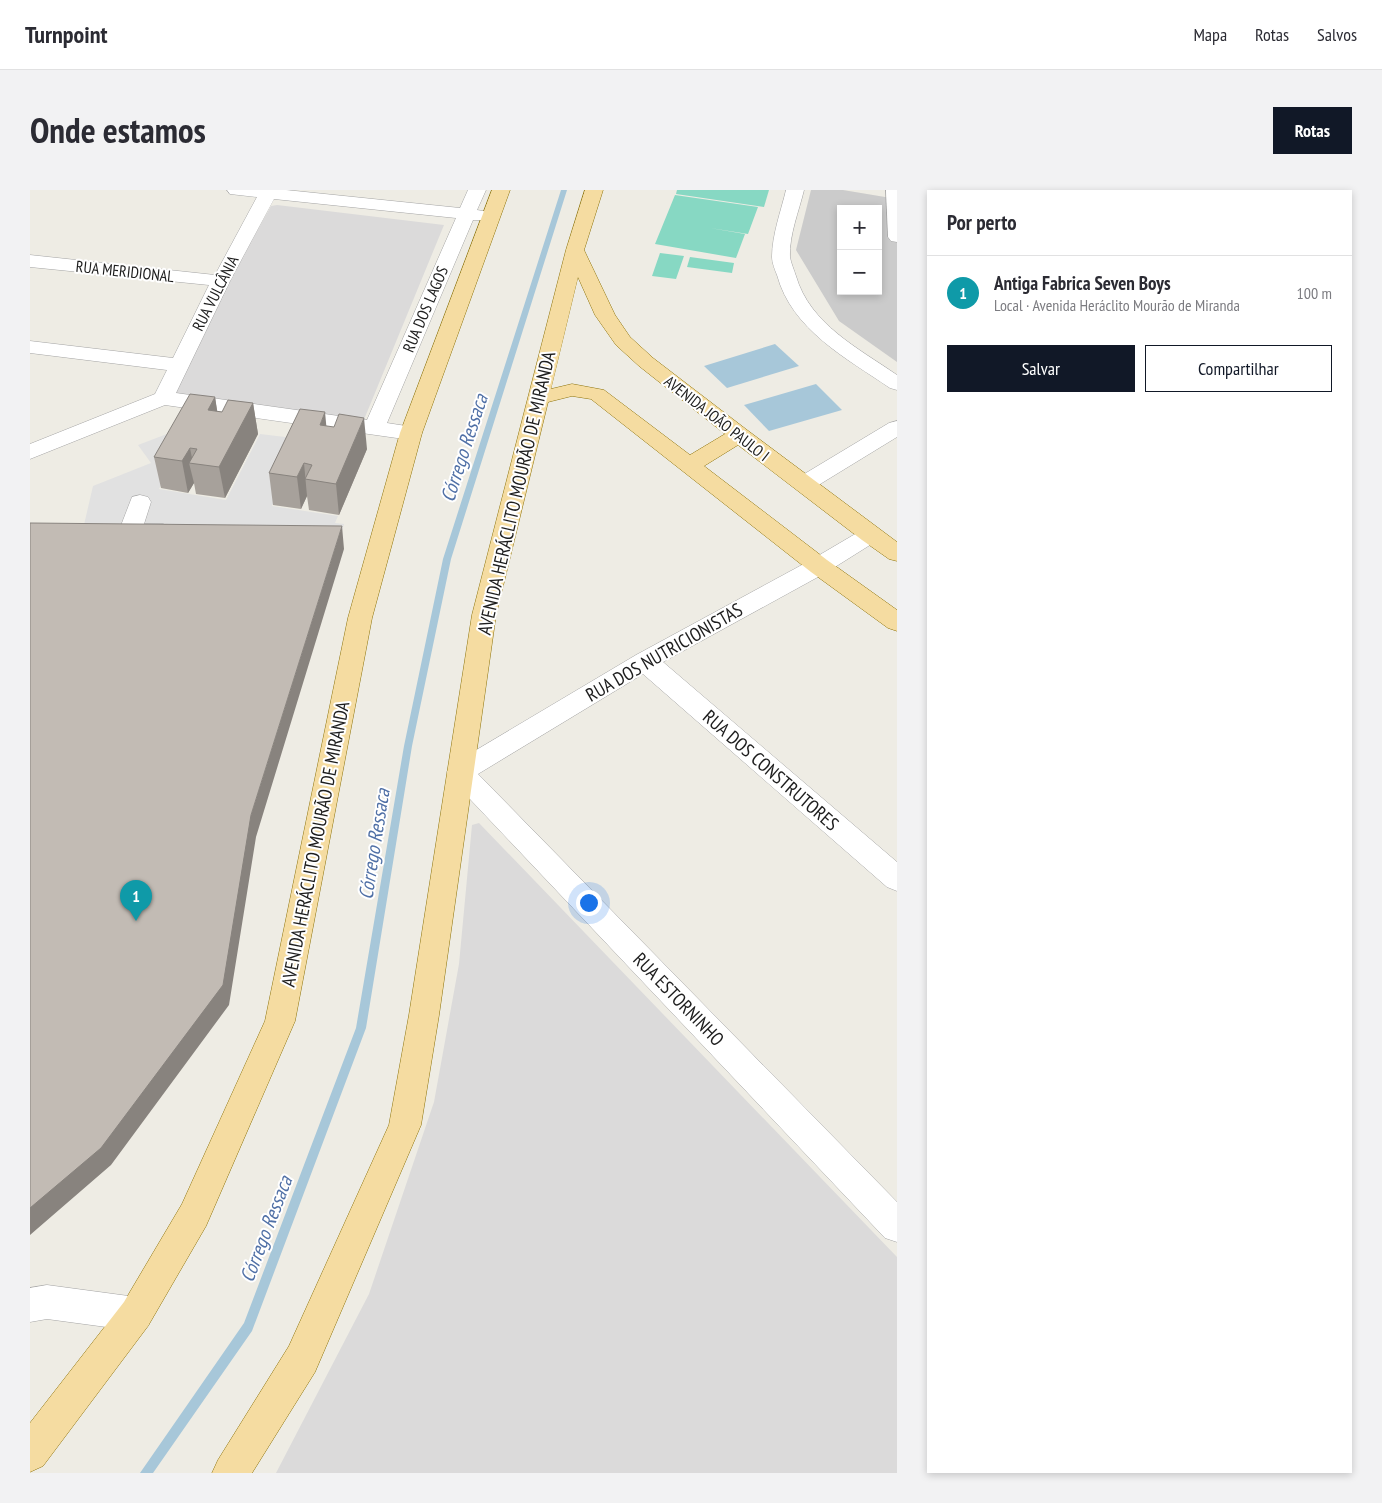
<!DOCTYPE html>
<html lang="pt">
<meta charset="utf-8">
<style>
:root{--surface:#fff;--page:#f2f2f3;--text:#2b2b33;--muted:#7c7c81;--line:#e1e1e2;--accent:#111827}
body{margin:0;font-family:"PT Sans Narrow",sans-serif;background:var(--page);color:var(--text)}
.controls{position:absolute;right:15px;top:15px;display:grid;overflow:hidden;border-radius:0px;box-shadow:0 2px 8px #0003}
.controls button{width:45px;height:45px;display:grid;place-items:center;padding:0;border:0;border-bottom:1px solid var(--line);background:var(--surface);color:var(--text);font:25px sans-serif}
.you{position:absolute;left:558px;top:712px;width:18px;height:18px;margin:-12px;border:4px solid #fff;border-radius:50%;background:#1a73e8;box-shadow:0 0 0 8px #1a73e833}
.badge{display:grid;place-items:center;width:32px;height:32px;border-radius:50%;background:var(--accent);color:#fff;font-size:16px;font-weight:700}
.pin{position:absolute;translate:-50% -41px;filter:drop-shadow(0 1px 2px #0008)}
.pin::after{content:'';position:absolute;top:26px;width:18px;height:15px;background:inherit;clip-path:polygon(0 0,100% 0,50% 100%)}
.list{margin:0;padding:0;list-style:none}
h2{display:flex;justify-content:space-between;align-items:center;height:65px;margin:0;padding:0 20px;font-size:21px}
h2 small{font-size:16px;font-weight:400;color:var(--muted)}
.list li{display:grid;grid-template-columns:32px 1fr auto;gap:15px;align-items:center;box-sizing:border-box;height:75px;padding:0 20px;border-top:1px solid var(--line)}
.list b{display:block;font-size:19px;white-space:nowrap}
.list p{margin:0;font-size:16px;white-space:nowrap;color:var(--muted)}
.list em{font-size:16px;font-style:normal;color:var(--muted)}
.actions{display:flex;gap:10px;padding:15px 20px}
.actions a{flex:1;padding:11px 0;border:1px solid var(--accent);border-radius:0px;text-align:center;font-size:18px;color:var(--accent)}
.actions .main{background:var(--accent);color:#fff}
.map{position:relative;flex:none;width:867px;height:1283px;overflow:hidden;border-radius:0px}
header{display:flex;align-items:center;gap:30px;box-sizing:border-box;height:70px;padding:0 25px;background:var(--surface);border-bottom:1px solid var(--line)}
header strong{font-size:24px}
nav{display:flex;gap:28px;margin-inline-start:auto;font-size:18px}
.intro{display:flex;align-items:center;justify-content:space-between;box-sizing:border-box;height:120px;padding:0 30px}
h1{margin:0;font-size:35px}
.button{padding:12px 22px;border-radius:0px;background:var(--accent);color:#fff;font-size:18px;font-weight:700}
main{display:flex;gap:30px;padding:0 30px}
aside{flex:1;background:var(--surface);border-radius:0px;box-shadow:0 2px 8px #0003}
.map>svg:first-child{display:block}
.residential{fill:#dbdada}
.religious{fill:#cbcbcb;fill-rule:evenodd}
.pitch{fill:#87d8c3}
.parking{fill:#e1e1e1}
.water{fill:#a7c7d9}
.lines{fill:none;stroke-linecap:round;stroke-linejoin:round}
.stream{fill:#a7c7d9;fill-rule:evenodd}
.minor-casing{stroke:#a4a4a4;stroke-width:1}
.major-casing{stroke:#8d730a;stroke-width:1}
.minor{fill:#fff;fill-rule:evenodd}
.major{fill:#f5dca1;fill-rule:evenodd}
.wall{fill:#a7a19b}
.shaded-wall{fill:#88837e}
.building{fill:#c2bbb4;stroke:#88837e}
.labels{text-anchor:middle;stroke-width:4;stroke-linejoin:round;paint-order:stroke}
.far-street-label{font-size:16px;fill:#1d1d1d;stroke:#fff}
.street-label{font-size:19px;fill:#1d1d1d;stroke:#fff}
.water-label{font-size:20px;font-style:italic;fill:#5070a6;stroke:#fff}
</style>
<header>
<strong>Turnpoint</strong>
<nav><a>Mapa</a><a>Rotas</a><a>Salvos</a></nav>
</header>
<div class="intro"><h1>Onde estamos</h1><a class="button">Rotas</a></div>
<main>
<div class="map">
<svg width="867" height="1283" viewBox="0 0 867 1283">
<rect width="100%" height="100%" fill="#eeece4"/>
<g class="residential">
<polygon points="247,15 414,35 333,232 134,205 241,16"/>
<polygon points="449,633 867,1067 867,1283 246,1283 339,1104 404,912 429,774 442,635"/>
</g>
<path class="religious" d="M781,0H813L867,9V172L809,131L766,60ZM811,19H848V101H811Z"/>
<g class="pitch">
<polygon points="647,0 739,0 734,17 646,4"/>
<polygon points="645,5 728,17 718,44 680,38 715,44 706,68 625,54"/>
<polygon points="630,63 654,66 646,89 622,86"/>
<polygon points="660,67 704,73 702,83 657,77"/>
</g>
<polygon class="parking" points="150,239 160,241 129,299 196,310 230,244 272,249 242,316 308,326 305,333 314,334 308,353 50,352 63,296 121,273 108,255"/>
<g class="water">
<polygon points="745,154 769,176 697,198 674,176"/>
<polygon points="786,194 812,220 739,241 714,215"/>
</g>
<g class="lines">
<polygon class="stream" points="531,0 537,0 421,369 382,556 336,838 222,1141 123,1283 110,1283 214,1133 326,838 374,556 413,369"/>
<defs>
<g id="minor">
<path d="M197,0H256L430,18L438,0H456L447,20L459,22L462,26L459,30H443L357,233L389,238L392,243L389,248L381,250L135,215L0,269V254L125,204L137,180L0,163V151L143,168L179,95L0,77V65L185,85L227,7L200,4ZM244,9L426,28L337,230L146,203L200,91Z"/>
<path d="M756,0H774C769,21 759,45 760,67C761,73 764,80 766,86C780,134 828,158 867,185V200L860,198C816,168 762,140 747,85C745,80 742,73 742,67C742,45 751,21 756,0Z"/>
<polygon points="856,0 867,0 867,52 861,51 858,47"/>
<polygon points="867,231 867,247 782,299 774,301 766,299 763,294 766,289 859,233"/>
<path d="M110,305L118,307L121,312L114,334H133L141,337L144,342L141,347C125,352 99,354 90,338L102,307Z"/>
<polygon points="840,337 848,340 851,345 848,350 797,382 633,472 867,672 867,701 857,697 613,484 448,584 867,1012 867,1052 855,1048 421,589 417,582 421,575 606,465 781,370 832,340"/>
<polygon points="17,1095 106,1107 118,1112 123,1124 118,1136 106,1141 17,1129 0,1132 0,1098"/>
</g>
<g id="major">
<polygon points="462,0 480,0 392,243 342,428 265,831 176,1036 118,1136 13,1276 0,1282 0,1233 94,1112 152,1014 235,831 318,428 370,243"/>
<path d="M555,0H573L554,60L585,125L600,147L623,168L717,240L867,352V371L859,369L832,350L708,255L674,276L797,370L867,420V441L858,438L781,382L561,209L542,206L518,212L466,425L409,825L391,935L285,1182L222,1283H182L188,1270L259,1156L359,935L379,825L442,425L536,60ZM548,87L565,125L586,155L609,176L695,244L660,265L574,200L542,194L521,199Z"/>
</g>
</defs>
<use href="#minor" class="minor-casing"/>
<use href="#major" class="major-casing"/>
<use href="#minor" class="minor"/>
<use href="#major" class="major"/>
</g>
<g class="wall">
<polygon points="185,207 187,221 192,222 223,213 228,244 195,308 166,304 164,293 158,303 131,298 124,267"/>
<polygon points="297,236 337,259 309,325 279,320 277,306 271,319 243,315 239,283"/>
</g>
<g class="shaded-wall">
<polygon points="185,207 190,239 178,220"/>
<polygon points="223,213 228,244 195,308 189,277"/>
<polygon points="295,222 298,254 290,235"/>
<polygon points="334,228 337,259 309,325 306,294"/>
<polygon points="160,258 163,273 159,273 164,293 158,303 152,271"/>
<polygon points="274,273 277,306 271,319 267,287"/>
<polygon points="312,336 314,359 226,647 199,815 81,975 0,1045 0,1018 221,625"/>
</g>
<g class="building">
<polygon points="160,204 185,207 178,220 192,222 198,210 223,213 189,277 159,273 167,259 160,258 152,271 124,267"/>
<polygon points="270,219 295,222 290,235 304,237 309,224 334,228 306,294 275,289 282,275 274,273 267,287 239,283"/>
<polygon points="0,333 312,336 221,625 193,795 71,958 0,1018"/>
</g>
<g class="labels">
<g class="far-street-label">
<text transform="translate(95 81) rotate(6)" y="6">RUA MERIDIONAL</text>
<text transform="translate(185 103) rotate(-63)" y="6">RUA VULCÂNIA</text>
<text transform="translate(395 119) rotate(-67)" y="6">RUA DOS LAGOS</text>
<text transform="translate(687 228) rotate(38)" y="6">AVENIDA JOÃO PAULO I</text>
</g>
<g class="street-label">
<text transform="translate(486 303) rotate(-77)" y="7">AVENIDA HERÁCLITO MOURÃO DE MIRANDA</text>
<text transform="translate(634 462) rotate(-30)" y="7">RUA DOS NUTRICIONISTAS</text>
<text transform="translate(741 580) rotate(41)" y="7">RUA DOS CONSTRUTORES</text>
<text transform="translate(285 654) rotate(-79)" y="7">AVENIDA HERÁCLITO MOURÃO DE MIRANDA</text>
<text transform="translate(649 809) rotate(46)" y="7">RUA ESTORNINHO</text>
</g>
<g class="water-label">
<text transform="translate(434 258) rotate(-72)" y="7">Córrego Ressaca</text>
<text transform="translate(344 654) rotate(-81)" y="7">Córrego Ressaca</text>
<text transform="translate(236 1039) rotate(-69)" y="7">Córrego Ressaca</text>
</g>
</g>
</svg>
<div class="controls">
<button>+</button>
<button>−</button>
</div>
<div class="you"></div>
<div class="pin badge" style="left:106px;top:731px;background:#0f9aa8">1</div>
</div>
<aside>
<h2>Por perto<small></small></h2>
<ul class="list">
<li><span class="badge" style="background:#0f9aa8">1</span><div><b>Antiga Fabrica Seven Boys</b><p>Local · Avenida Heráclito Mourão de Miranda</p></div><em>100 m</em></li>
</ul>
<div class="actions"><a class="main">Salvar</a><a>Compartilhar</a></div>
</aside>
</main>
